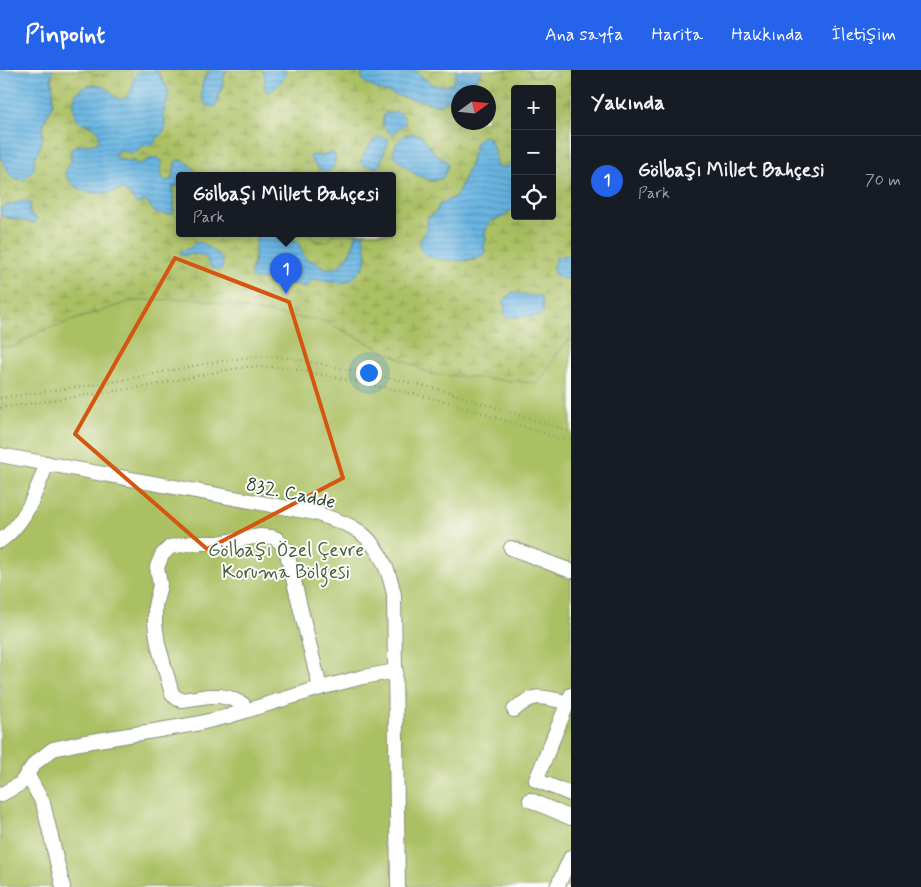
<!DOCTYPE html>
<html lang="tr">
<meta charset="utf-8">
<style>
:root{--surface:#171b24;--page:#20242c;--text:#f1f3f6;--muted:#9ea1a6;--line:#363941;--accent:#2563eb}
body{margin:0;font-family:Mynerve,sans-serif;background:var(--page);color:var(--text)}
.controls{position:absolute;right:15px;top:15px;display:grid;overflow:hidden;border-radius:5px;box-shadow:0 5px 20px #0002}
.controls button{width:45px;height:45px;display:grid;place-items:center;padding:0;border:0;border-bottom:1px solid var(--line);background:var(--surface);color:var(--text);font:25px sans-serif}
.compass{position:absolute;left:451px;top:15px;width:45px;height:45px;border-radius:50%;background:var(--surface);box-shadow:0 5px 20px #0002;rotate:75deg}
.you{position:absolute;left:368px;top:302px;width:18px;height:18px;margin:-12px;border:4px solid #fff;border-radius:50%;background:#1a73e8;box-shadow:0 0 0 8px #1a73e833}
.badge{display:grid;place-items:center;width:32px;height:32px;border-radius:50%;background:var(--accent);color:#fff;font-size:16px;font-weight:700}
.pin{position:absolute;translate:-50% -41px;filter:drop-shadow(0 1px 2px #0008)}
.pin::after{content:'';position:absolute;top:26px;width:18px;height:15px;background:inherit;clip-path:polygon(0 0,100% 0,50% 100%)}
.popup{position:absolute;left:176px;top:102px;width:220px;height:65px;box-sizing:border-box;display:grid;place-content:center;border-radius:5px;background:var(--surface);filter:drop-shadow(0 1px 4px #0005);font-size:16px;white-space:nowrap;color:var(--muted)}
.popup b{font-size:19px;color:var(--text)}
.popup::after{content:'';position:absolute;left:50%;top:100%;margin-left:-10px;border:10px solid transparent;border-top-color:var(--surface)}
.list{margin:0;padding:0;list-style:none}
h2{display:flex;justify-content:space-between;align-items:center;height:65px;margin:0;padding:0 20px;font-size:21px}
h2 small{font-size:16px;font-weight:400;color:var(--muted)}
.list li{display:grid;grid-template-columns:32px 1fr auto;gap:15px;align-items:center;box-sizing:border-box;height:90px;padding:0 20px;border-top:1px solid var(--line)}
.list b{display:block;font-size:19px;white-space:nowrap}
.list p{margin:0;font-size:16px;white-space:nowrap;color:var(--muted)}
.list em{font-size:16px;font-style:normal;color:var(--muted)}
.icon{flex:none;width:28px;height:28px;fill:none;stroke:currentColor;stroke-width:2;stroke-linecap:round;stroke-linejoin:round}
.map{position:relative;flex:none;width:571px;height:817px;overflow:hidden}
header{display:flex;align-items:center;gap:30px;box-sizing:border-box;height:70px;padding:0 25px;background:var(--accent);color:#fff}
header strong{font-size:24px}
nav{display:flex;gap:28px;margin-inline-start:auto;font-size:18px}
main{display:flex}
aside{flex:1;background:var(--surface)}
.map>svg:first-child{display:block}
.green{fill:#abc064;stroke:#657e4c;fill-rule:evenodd}
.wetland{fill:url(#wetland-marsh);stroke:#657e4c;fill-rule:evenodd}
.water{fill:url(#water-rules);stroke:#44798b}
.lines{fill:none;stroke-linecap:round;stroke-linejoin:round}
.minor-casing{stroke:#87907c;stroke-width:16}
.path{stroke:#87907c;stroke-width:2;stroke-dasharray:1 4;stroke-linecap:butt}
.minor{stroke:#fff;stroke-width:14}
.marked{fill:none;stroke:#d45610;stroke-width:4;stroke-linejoin:round}
.labels{text-anchor:middle;stroke-width:4;stroke-linejoin:round;paint-order:stroke}
.street-label{font-size:19px;fill:#1f3d34;stroke:#fdfcf7}
.park-label{font-size:19px;fill:#425e40;stroke:#fdfcf7}
</style>
<header>
<strong>Pinpoint</strong>
<nav><a>Ana sayfa</a><a>Harita</a><a>Hakkında</a><a>İletişim</a></nav>
</header>
<main>
<div class="map">
<svg width="571" height="817" viewBox="0 0 571 817">
<defs>
<pattern id="wetland-marsh" width="20" height="14" patternUnits="userSpaceOnUse" patternTransform="scale(1.25)"><rect width="20" height="14" fill="#abc064"/><path d="M1 5h8M5 5V1M11 12h8M15 12V8" fill="none" stroke="#8b9d53"/></pattern>
<pattern id="water-rules" width="6" height="5" patternUnits="userSpaceOnUse" patternTransform="scale(1.25)"><rect width="6" height="5" fill="#69b5e2"/><path d="M0 2.5h6" fill="none" stroke="#5694b8"/></pattern>
</defs>
<rect width="100%" height="100%" fill="#fdfcf7"/>
<filter id="ink" filterUnits="userSpaceOnUse"><feTurbulence type="fractalNoise" baseFrequency=".02" numOctaves="2"/><feDisplacementMap in="SourceGraphic" scale="10" xChannelSelector="R" yChannelSelector="G"/><feConvolveMatrix kernelMatrix="1 2 1 2 8 2 1 2 1" color-interpolation-filters="sRGB"/></filter>
<filter id="wash" filterUnits="userSpaceOnUse"><feTurbulence type="fractalNoise" baseFrequency=".0096" numOctaves="4" result="noise"/><feDisplacementMap in="SourceGraphic" scale="20" xChannelSelector="R" yChannelSelector="G"/><feGaussianBlur stdDeviation="1.12" result="paint"/><feColorMatrix in="noise" values="0 0 0 0 0 0 0 0 0 0 0 0 0 0 0 0 0 1.4 0 .05"/><feComposite in="paint" operator="in"/></filter>
<g filter="url(#wash)">
<rect width="100%" height="100%" fill="#efe3c4"/>
<path class="green" d="M0,0H571V817H0ZM515,19H552V146H515ZM458,22H488V52H458ZM180,105H392V163H180Z"/>
<g class="wetland">
<path d="M53,0H89L93,5H105L112,0H142C130,5 135,12 131,21C129,25 125,28 122,30L116,29L112,23L74,28L75,49C79,51 82,53 86,55C97,58 101,59 98,72L93,75L87,74L77,75L70,85L71,91L66,98C67,101 67,106 69,109C77,125 107,126 121,119C129,123 132,130 140,134L144,131L148,133L155,142L162,143L167,145L175,134L173,124V117L180,116V163H240L242,164L247,165L249,163H258C255,170 256,176 255,183C254,190 252,197 250,203L271,209L278,207L288,213L309,212L314,209L343,213L351,210L363,198L367,185L363,163H392V105H195V102L184,90H179L175,92C173,100 175,103 171,110L165,111C160,106 161,101 162,95C159,93 155,89 151,89C143,89 143,98 133,91L129,92L115,87V83L119,80L125,82L137,81L141,76L146,74L165,52L163,45L169,22L160,4L154,0H217C216,0 210,1 209,1C203,5 201,18 202,24L217,33C218,27 220,22 222,16C224,10 223,5 228,0H263L270,21L281,11L286,3L284,0H362L361,3L378,20L424,31L434,35L445,31L458,29V52H488V22H471L475,12L482,0H528L532,6L541,8L549,0H571V185L556,187L568,209H571V269L568,270L538,313L431,304L324,251L274,244L235,237L195,228L131,231L41,261L13,277L0,276V87L4,92L35,86C43,74 40,65 44,53C46,45 52,39 53,31C54,20 51,10 53,0ZM515,19H552V146H515V136C510,144 499,150 490,151L485,162L486,170L475,190C458,191 443,190 427,186L421,168L426,162L428,148L436,142L440,134L455,127L459,120L470,94L476,73L489,67L495,82L496,95L498,97H506L515,90ZM388,42L393,43L405,53L396,60L383,56C382,51 382,48 385,43ZM412,63L421,66L436,85L446,91L443,108L431,111L428,109L417,105L397,88L406,64ZM374,70L388,73L380,94L375,98L360,92L365,83ZM328,83L334,84C337,89 334,95 332,99L316,96L311,90L317,85L320,87ZM24,131L31,133L29,144L32,146L36,148L34,153L7,148V135ZM195,173L217,183L222,190L221,193L214,199L209,195L206,187L198,184H187L190,178ZM512,222L525,225L540,226L543,233L542,237L543,242L539,246L507,247L504,241L505,236L504,231Z"/>
<path d="M415,0H455L456,5L454,12C439,23 425,10 415,0Z"/>
<path d="M282,163H309L314,170L328,172L334,163H357C353,177 345,202 326,198C322,197 319,194 315,192C313,191 310,191 308,190C301,185 302,175 295,171C292,169 287,169 284,167Z"/>
</g>
<g class="water">
<path d="M0,0H53L51,7L53,21V34L44,52L40,79L35,86L34,99L24,110C5,108 10,99 0,87Z"/>
<path d="M142,0H154L157,1L169,22L163,45L166,56L164,61L152,75C138,74 141,81 132,83C128,83 123,81 119,80L115,83V87L129,92L133,91C142,97 142,92 150,89C152,88 155,88 157,87L162,91C162,98 159,105 165,111L171,110C175,104 174,99 175,92C184,87 190,95 196,102L195,105H180V116L173,117C172,126 176,135 173,144C167,145 162,143 155,143L148,133L144,131L136,134L131,125L121,119C110,125 91,125 80,119C73,116 69,110 65,104L66,98L71,91V79C83,71 89,78 98,72C102,53 87,57 75,49C75,43 73,35 74,29C77,15 96,12 107,19C114,22 113,28 122,30C125,28 129,25 131,21C135,12 130,5 142,0Z"/>
<path d="M211,0H228L224,4L223,14L219,24L217,33L215,37C195,39 200,8 211,0Z"/>
<path d="M263,0H284L286,3C285,11 276,16 270,22H267L264,17L265,9Z"/>
<path d="M362,0H415C425,10 439,23 454,12L456,5L455,0H482L475,12L471,22H458V29L445,31L441,35C434,35 429,32 422,31C406,28 373,21 362,10Z"/>
<path d="M396,41L402,44L406,51C404,57 396,58 395,64H391C384,59 380,52 385,43H393Z"/>
<path d="M412,63L421,65L436,85L446,91L448,96L443,108L431,111C427,108 424,108 419,106C410,102 400,92 393,84C395,74 401,65 412,63Z"/>
<path d="M486,66C493,72 496,85 496,95L498,97H506L515,90V136C510,144 499,149 490,151L485,162L486,170L484,175L485,182L484,185L480,188L459,191L437,189L427,186L419,178L421,168L426,162L428,148L436,142L440,134L455,127L459,120L470,94L476,73L479,68Z"/>
<path d="M378,67L386,68L389,70L379,97C374,98 368,95 363,95L360,92C364,83 370,73 378,67Z"/>
<path d="M331,82L334,84C337,90 334,97 329,102C321,102 314,95 310,88L311,85H314L321,87Z"/>
<polygon points="24,131 31,133 29,144 32,146 36,148 37,151 34,153 2,146 0,143 1,139 7,135"/>
<path d="M258,163H282L284,167C287,169 291,169 295,171C302,174 301,185 308,190C310,191 313,191 315,192C319,194 322,197 326,198C345,202 353,177 357,163H363L367,185L365,193L363,198L351,210L343,213L328,212L314,209L309,212L306,217L288,213L278,207C268,210 261,211 251,208C250,202 251,201 253,196C256,185 254,173 258,163Z"/>
<path d="M195,173C199,173 201,172 204,174C206,175 221,187 222,188C223,191 222,194 223,197L221,200C210,200 209,194 206,187C199,184 191,183 183,186L180,185L181,181L190,178Z"/>
<polygon points="571,185 571,209 560,208 554,204 553,197 556,187"/>
<path d="M512,222L525,225L540,226C544,232 541,235 543,242L539,246L507,247L504,241L505,236L504,231Z"/>
</g>
</g>
<g filter="url(#ink)">
<g class="lines">
<defs>
<g id="minor">
<path d="M0,385L315,443C327,447 340,451 352,457C377,470 389,499 394,525L398,817"/>
<path d="M0,471C26,453 36,422 47,393"/>
<polyline points="511,478 571,501"/>
<polyline points="571,625 536,710 571,724"/>
<path d="M514,640C535,621 543,627 568,633"/>
<polyline points="245,641 243,634 230,628 219,626 209,626 182,630 178,629 172,624 158,574 155,553 155,536 160,515 157,497 162,485 170,477 192,473 218,473 260,466 272,467 277,469 286,479 320,618"/>
<polyline points="27,704 43,733 63,817"/>
<polyline points="0,725 20,714 35,693 53,679 80,673 196,654 229,646 320,618 363,607 396,601"/>
<polyline points="530,730 571,748"/>
<polyline points="557,817 571,787"/>
</g>
</defs>
<use href="#minor" class="minor-casing"/>
<g class="path">
<polyline points="0,328 107,313 214,292 244,288 266,286 291,288 398,310 445,321 571,362"/>
<polyline points="0,338 149,316 221,301 246,297 279,297 308,302 402,321 451,333 571,372"/>
</g>
<use href="#minor" class="minor"/>
</g>
</g>
<path class="marked" d="M175,188L289,232L343,408L207,479L75,364Z"/>
<g class="labels">
<g class="street-label">
<text transform="translate(291 422) rotate(12)" y="7">832. Cadde</text>
</g>
<g class="park-label">
<text x="286" y="486">Gölbaşı Özel Çevre<tspan x="286" dy="22">Koruma Bölgesi</tspan></text>
</g>
</g>
</svg>
<div class="controls">
<button>+</button>
<button>−</button>
<button><svg class="icon" aria-label="locate" viewBox="0 0 24 24"><circle cx="12" cy="12" r="6"/><path d="M12 2v4M12 18v4M2 12h4M18 12h4"/></svg></button>
</div>
<svg class="compass" viewBox="-18 -18 36 36"><path d="M0-13l5 13h-10z" fill="#e53935"/><path d="M0 13l5-13h-10z" fill="#9ea1a6"/></svg>
<div class="you"></div>
<div class="pin badge" style="left:286px;top:224px">1</div>
<div class="popup"><b>Gölbaşı Millet Bahçesi</b>Park</div>
</div>
<aside>
<h2>Yakında<small></small></h2>
<ul class="list">
<li><span class="badge">1</span><div><b>Gölbaşı Millet Bahçesi</b><p>Park</p></div><em>70 m</em></li>
</ul>
</aside>
</main>
